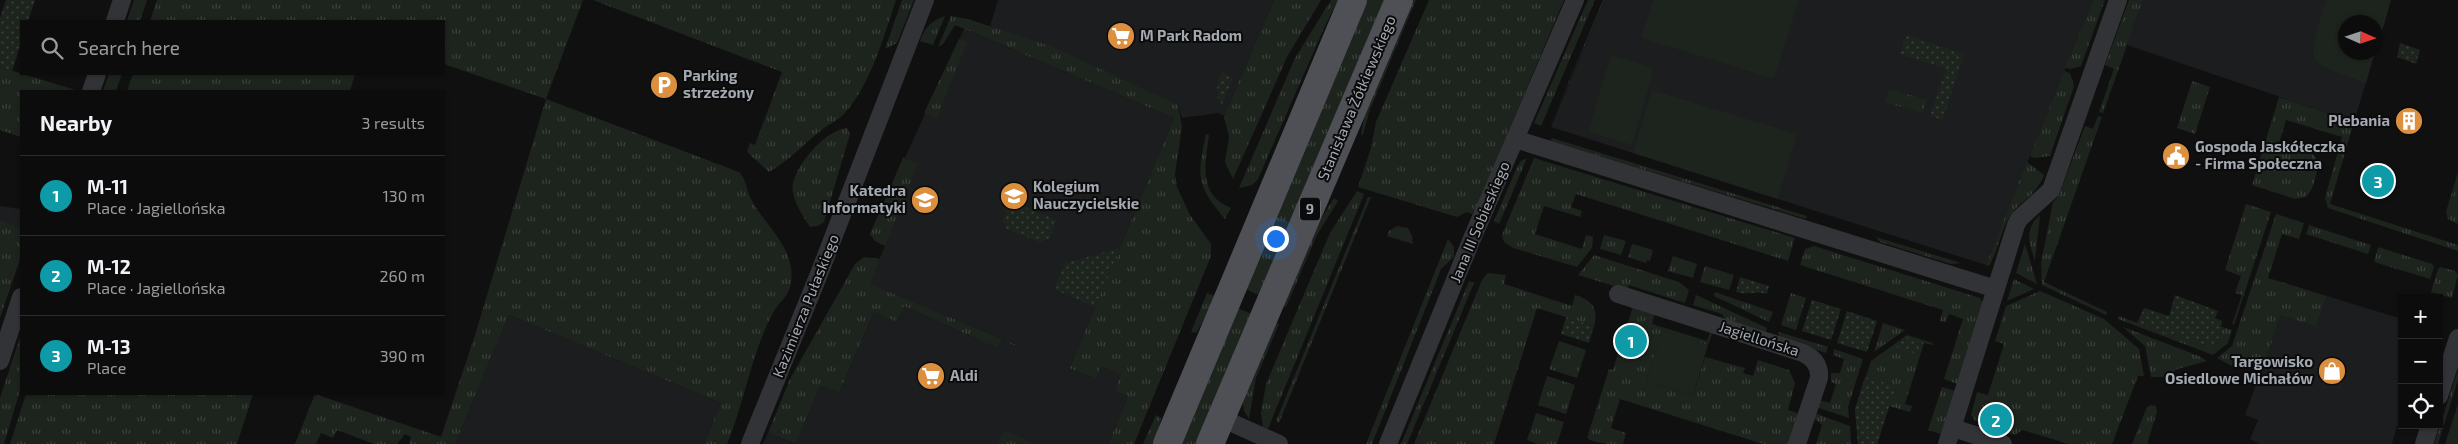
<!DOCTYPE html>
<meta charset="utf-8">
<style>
:root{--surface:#0c0c0d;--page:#1a1a1b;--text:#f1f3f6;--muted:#9a9b9d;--line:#2c2c2e;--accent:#0f766e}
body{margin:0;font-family:"Exo 2",sans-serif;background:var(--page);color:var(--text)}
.controls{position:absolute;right:15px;bottom:15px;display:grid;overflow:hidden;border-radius:0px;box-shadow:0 1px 4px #0004}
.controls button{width:45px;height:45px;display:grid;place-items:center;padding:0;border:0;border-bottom:1px solid var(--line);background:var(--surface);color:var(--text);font:25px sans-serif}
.compass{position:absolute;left:2338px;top:15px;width:45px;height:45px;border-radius:50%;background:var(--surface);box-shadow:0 1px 4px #0004;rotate:93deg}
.you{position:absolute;left:1275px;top:238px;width:18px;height:18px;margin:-12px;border:4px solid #fff;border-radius:50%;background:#1a73e8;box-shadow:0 0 0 8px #1a73e833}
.badge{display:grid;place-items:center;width:32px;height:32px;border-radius:50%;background:var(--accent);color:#fff;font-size:16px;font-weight:700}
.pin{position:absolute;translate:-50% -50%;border:2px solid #fff;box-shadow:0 1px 5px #0006}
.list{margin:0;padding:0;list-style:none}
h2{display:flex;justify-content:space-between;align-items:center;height:65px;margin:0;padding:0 20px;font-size:21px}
h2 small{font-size:16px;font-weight:400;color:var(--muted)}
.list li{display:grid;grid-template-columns:32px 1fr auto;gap:15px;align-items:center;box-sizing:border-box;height:80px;padding:0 20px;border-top:1px solid var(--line)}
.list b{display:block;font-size:19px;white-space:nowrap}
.list p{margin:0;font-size:16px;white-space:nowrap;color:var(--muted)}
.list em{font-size:16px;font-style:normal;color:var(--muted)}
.icon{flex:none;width:28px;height:28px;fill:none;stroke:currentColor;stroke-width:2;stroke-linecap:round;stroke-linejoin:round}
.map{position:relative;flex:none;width:2458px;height:444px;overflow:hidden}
.search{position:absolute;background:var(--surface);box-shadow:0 1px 4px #0004;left:20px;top:20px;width:425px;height:55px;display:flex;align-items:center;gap:12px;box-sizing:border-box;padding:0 18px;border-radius:0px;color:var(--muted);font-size:19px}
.panel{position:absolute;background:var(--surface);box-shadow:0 1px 4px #0004;left:20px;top:90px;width:425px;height:305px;border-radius:0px}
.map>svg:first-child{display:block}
.built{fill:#1c1d1e}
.grass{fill:url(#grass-tufts)}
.park{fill:#1d231d}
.garden{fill:url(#garden-dots)}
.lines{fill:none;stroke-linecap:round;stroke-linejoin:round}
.street{stroke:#323336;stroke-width:18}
.primary{stroke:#4e5055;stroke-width:28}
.labels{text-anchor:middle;stroke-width:4;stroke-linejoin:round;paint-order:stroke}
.shield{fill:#0b0b0c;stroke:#757a7f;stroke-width:1}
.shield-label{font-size:14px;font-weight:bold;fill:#a3a9b0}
.poi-label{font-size:15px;font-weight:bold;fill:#a3a9b0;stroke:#0b0b0c;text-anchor:start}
.street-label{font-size:15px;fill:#a3a9b0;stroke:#0b0b0c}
</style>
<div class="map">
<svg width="2458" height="444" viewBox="0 0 2458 444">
<defs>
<pattern id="grass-tufts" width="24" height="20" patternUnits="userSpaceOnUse" patternTransform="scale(1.25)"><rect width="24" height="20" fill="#1d231d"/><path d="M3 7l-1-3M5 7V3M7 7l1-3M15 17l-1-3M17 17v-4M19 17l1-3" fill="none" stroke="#3b403b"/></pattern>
<pattern id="garden-dots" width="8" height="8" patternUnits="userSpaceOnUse" patternTransform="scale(1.25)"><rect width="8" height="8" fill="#1d231d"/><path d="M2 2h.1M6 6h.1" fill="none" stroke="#3b403b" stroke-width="1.8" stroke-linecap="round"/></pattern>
</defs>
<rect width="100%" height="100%" fill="#101011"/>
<g class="built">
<polygon points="998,0 1274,0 1224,116 1218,113 1182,118 1178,105 990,26"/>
<polygon points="1605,0 2093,0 1986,265 1551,127"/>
<polygon points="2143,0 2391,0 2376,52 2376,22 2346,22 2346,52 2375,52 2354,122 2127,45"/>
<polygon points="964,29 1174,118 1070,367 869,284 885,246 875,241 870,234"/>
<polygon points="0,206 21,209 21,256 0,318"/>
<polygon points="2327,296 2402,319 2402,411 2392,443 2394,444 2260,444 2250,439 2258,420 2245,415 2281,315 2316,327"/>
<polygon points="904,306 997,348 1000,340 1096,379 1101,366 1122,375 1115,391 1128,396 1108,444 796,444 820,386 839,393 874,312 897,322"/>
<polygon points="509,315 721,403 704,444 455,444"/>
<polygon points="768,433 795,444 763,444"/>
</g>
<g class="grass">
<polygon points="134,0 147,0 140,21 127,21"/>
<path d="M157,0H583L546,99L739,172C747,180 746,190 751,199C765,226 796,248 791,283C789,296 780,301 774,311C751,353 745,401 727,444H704L721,403L509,315L455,444H409L411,437L405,434L397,444H374L337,430L333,438L321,433L316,444H295L315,394L441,437L475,335L546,99L444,64V21H150Z"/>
<path d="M593,0H896C884,36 870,86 844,114C836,122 827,125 819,132C802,146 788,161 769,172L747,152L750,143L755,145L782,72Z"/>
<polygon points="902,0 914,0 897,43 885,49"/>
<polygon points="1274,0 1321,0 1287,57 1233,179 1225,162 1229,137 1224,116"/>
<polygon points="1331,0 1338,0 1325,26 1258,179 1252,185 1239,188 1295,58"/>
<polygon points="1366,0 1387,0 1262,296 1243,288"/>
<polygon points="1410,0 1416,0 1369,112 1363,135 1361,135 1366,106"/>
<polygon points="1429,0 1564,0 1477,206 1472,214 1467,212 1457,217 1358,187 1371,148 1376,122"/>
<polygon points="1588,0 1595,0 1541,126 1534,123"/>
<polygon points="1603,0 1605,0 1550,127"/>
<polygon points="2093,0 2105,0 2081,66 2071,69 2065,68"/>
<polygon points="2129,0 2143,0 2103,113 2099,112 2114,69 2105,65"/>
<path d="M945,16L933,45L920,41C924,28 932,20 945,16Z"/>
<polygon points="951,16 968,19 1053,47 1178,105 1182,127 1175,174 1177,187 1190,215 1211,244 1211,256 1134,444 1108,444 1128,396 1115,391 1121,375 1101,366 1096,379 1001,340 997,348 904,306 897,322 874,312 839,393 820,386 796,444 768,433 790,379 855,264 864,257 880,259 870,284 1070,367 1174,118 955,25 943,44 938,47"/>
<polygon points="959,39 967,42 937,118 924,113"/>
<polygon points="0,67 79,91 21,91 21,137 0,130"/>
<polygon points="2064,71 2070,73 2074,86 2050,156 2034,158 2030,156"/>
<polygon points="109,74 122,74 116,91 103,91"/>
<polygon points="133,74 355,74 350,91 127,91"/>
<polygon points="2192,81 2210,87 2195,134 2177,128"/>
<polygon points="1889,89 1927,100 1922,113 1885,102"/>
<path d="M2279,97L2354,122L2330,204L2458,245V251L2328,208L2325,198L2342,137L2286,120L2279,143C2299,149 2324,148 2316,175C2314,183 2312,191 2306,197L2295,199L2252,185Z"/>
<polygon points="2098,116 2102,117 2044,282 2107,312 2106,315 2042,285 2041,263 2053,202 2058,197 2085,126 2093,129"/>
<path d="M847,128L850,134L824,222L818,226L810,227C803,216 795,205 793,192C789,170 826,129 847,128Z"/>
<path d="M1206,134L1209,135C1205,164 1198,195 1231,208L1225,219C1196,185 1197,176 1206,134Z"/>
<polygon points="1552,138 1807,216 1806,219 1550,141"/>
<polygon points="903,158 918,164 885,246 875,241 870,234"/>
<polygon points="1527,158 1499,224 1494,221 1517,167 1521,161"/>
<polygon points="1534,158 1795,238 1788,261 1576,194 1571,207 1582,211 1580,217 1544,206 1535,234 1582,249 1586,235 1593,237 1592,248 1577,267 1513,248 1504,242 1502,235"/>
<path d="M2027,162L2044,175C2034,199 2022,198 2010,216C2002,227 1998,251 1989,266L1986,265Z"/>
<polygon points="2458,172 2458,224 2448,219 2446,212"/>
<polygon points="1357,191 1364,194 1268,429 1263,427 1261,413 1266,384 1330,233"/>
<polygon points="1368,197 1371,197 1279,423 1276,421"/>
<polygon points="1334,198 1338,201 1317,235 1286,307 1280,304 1309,239"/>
<polygon points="2246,204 2271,212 2234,325 2232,324 2242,295 2235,293 2241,276 2225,270"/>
<polygon points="2276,214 2304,223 2299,239 2282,234 2268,278 2327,296 2316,327 2281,315 2262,370 2236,357 2232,366 2217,358 2232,346"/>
<path d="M2040,215L2035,261C2029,242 2024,229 2040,215Z"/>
<polygon points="0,220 21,229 21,256 0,318"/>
<polygon points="2309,225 2371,245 2368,254 2306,234"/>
<polygon points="1397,226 1408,228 1412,236 1413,244 1387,236 1389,231"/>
<polygon points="1604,235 1626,241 1621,255 1600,249"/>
<polygon points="1876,237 1961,263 1951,264 1880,242"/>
<polygon points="1448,239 1454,247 1454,257 1441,269 1372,444 1366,444"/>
<polygon points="1632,244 1653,250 1650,261 1647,260 1646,263 1628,257"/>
<polygon points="2025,244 2037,284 2016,273"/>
<polygon points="1814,246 1980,298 1985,306 1960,385 1944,379 1963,319 1949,314 1946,322 1940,321 1943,310 1800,265 1805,249"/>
<polygon points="2378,247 2432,264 2434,267 2430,279 2374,262"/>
<polygon points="1594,255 1679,282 1689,290 1685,303 1629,285 1627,290 1578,275"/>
<polygon points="1673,256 1697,264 1693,278 1668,271"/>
<polygon points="1705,266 1734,275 1729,290 1700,282"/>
<polygon points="2441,267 2455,271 2458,275 2452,298 2431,292 2438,269"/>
<path d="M1488,273L1506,275L1504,284L1572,306L1575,295C1592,300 1599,309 1594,326L1537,308L1494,444H1414L1482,280Z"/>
<polygon points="2014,279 2034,289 2007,301"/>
<polygon points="1469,281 1474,283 1407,444 1401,444"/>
<polygon points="2040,291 2104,319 2139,349 2144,376 2138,376 2112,444 2069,444 2022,430 2015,435 2003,432 2005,416 1990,412 1987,425 1975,421 1971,415 1977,392 1988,395 2004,344 1995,341 2006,306"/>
<polygon points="1715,292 1773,312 1769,322 1714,296"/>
<polygon points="1207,293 1218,297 1196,333 1191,332"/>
<polygon points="1791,293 1806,298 1796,330 1781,325"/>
<polygon points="1696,295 1767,328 1765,334 1726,321 1722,314 1693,305"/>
<path d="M1633,306L1655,313L1652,324L1707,341L1711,330L1713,331L1708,345L1662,331L1646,381L1693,395L1705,357L1745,368L1743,373L1753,376L1758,360L1789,370L1795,383L1788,410L1800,414L1791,444H1763L1620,399L1611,428L1626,433L1623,444C1611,444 1596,444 1587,438L1609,369L1613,370L1619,350L1637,355L1643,335L1626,329Z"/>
<polygon points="1235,307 1254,315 1198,444 1178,444"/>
<polygon points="2118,316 2214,349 2223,327 2232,330 2228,343 2213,355 2118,319"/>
<polygon points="1273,321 1279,324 1256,378 1249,419 1244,411 1242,399"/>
<polygon points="1883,323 1905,330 1874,352"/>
<polygon points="2123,327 2199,356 2207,361 2178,369 2165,377 2151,377 2145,346"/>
<polygon points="1779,332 1828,347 1826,353 1778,338"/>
<polygon points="21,334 21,387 4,444 0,444 0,398"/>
<polygon points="1907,335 1933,343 1933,345 1924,343 1905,404 1912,406 1910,412 1889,406 1877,444 1858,444 1855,409 1871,361"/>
<polygon points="1559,341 1586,350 1577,378 1549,369"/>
<polygon points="1834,349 1863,359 1848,407 1849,418 1816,407 1818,400 1830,403 1836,384 1831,382 1831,373 1840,373 1844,359 1833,355"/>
<polygon points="2458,370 2458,380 2438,444 2434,444"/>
<polygon points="1547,376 1575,385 1566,414 1538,405"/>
<polygon points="1942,387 1958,392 1944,435 1928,430"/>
<polygon points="26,394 253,394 237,444 10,444"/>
<polygon points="2151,405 2156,406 2157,412 2147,444 2132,444 2147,407"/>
<polygon points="1536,413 1564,422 1557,444 1538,444 1527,440"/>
<polygon points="1814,413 1850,426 1851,444 1816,444 1822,425 1813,417"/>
<polygon points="1156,415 1161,418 1155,444 1143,444"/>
<polygon points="1007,432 1011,433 1035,444 998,444 1002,434"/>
</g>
<g class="park">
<polygon points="1653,0 1799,0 1774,79 1641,38"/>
<path d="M2326,0H2391L2376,52V22H2346V52H2375L2366,83C2301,60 2307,65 2326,0Z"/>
<polygon points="1611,55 1654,68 1632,145 1588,132"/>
<polygon points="1652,90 1797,134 1778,199 1633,153"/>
<polygon points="1662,330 1708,345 1693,395 1646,381"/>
<polygon points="2458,404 2458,444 2445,444"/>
</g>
<g class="garden">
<polygon points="6,0 35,0 28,21 21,21 21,43 12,71 0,67 0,18"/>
<polygon points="1906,35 1964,54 1943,120 1930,116 1946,69 1900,54"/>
<polygon points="2400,43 2420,50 2416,64 2397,57"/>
<path d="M1222,73L1233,78L1221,107C1217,97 1215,81 1222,73Z"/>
<polygon points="1009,200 1057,220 1049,239 1040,242 1006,229 1003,221"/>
<polygon points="1120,248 1095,307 1054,289 1065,263"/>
<path d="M1740,277L1769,286L1767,294C1756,291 1747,295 1736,292Z"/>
<polygon points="2175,295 2218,311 2215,318 2222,321 2221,326 2223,327 2214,349 2137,323 2144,308 2169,316"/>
<polygon points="1812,300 1841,309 1831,340 1802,331"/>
<polygon points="1847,311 1877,321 1867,352 1837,343"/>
<polygon points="1566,317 1594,326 1589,343 1561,334"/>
<polygon points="1906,337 1924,343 1920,355 1893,346"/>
<polygon points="1865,377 1896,386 1877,444 1858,444 1855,409"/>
</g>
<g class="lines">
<g class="street">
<polyline points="115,21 122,0"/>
<polyline points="91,91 97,74"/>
<polyline points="1515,139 1996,289"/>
<path d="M1618,294L1803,353C1814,358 1820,366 1819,378L1797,444"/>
<polyline points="0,361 21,297"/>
<polyline points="2439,396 2458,338"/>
<polyline points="1221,418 1279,444"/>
<polyline points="1953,428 2003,444"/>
<polyline points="750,444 819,274 925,0"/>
<polyline points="1388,444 1471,241 1575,0"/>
<polyline points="1947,444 2016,225 2019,219 2051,190 2118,0"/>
<polyline points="2424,444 2430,425"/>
</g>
<g class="primary">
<polyline points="1167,444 1353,0"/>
<polyline points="1210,444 1399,0"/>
</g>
</g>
<defs>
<symbol id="supermarket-disc" viewBox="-11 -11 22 22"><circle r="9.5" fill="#db8f3f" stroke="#0b0b0c"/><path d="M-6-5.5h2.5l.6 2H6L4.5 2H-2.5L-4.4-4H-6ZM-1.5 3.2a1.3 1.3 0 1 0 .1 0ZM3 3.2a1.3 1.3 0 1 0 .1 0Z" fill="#fff"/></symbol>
<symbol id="parking-disc" viewBox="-11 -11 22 22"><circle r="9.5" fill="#db8f3f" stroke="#0b0b0c"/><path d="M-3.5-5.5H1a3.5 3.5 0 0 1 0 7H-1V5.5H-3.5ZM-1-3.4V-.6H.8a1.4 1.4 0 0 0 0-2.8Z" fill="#fff"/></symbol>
<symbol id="building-disc" viewBox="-11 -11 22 22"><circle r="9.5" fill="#db8f3f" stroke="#0b0b0c"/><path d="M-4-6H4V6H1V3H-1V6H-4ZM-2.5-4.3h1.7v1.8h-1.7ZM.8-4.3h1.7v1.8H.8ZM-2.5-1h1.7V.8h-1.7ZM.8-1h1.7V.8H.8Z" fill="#fff"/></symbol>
<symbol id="civic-disc" viewBox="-11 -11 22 22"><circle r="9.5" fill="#db8f3f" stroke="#0b0b0c"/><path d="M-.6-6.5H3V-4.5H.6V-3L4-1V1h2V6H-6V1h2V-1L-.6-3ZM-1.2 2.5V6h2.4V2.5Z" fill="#fff"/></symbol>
<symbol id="university-disc" viewBox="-11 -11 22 22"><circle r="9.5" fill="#db8f3f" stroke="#0b0b0c"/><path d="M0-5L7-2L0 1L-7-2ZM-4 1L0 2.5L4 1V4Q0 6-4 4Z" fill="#fff"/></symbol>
<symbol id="shop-disc" viewBox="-11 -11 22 22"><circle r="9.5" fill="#db8f3f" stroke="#0b0b0c"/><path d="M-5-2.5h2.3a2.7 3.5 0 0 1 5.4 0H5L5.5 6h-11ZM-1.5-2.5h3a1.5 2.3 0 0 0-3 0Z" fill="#fff"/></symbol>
</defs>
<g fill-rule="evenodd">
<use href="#supermarket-disc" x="1105" y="20" width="32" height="32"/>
<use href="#parking-disc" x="648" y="69" width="32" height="32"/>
<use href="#building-disc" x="2393" y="105" width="32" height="32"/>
<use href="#civic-disc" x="2160" y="140" width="32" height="32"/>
<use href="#university-disc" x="998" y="180" width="32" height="32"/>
<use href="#university-disc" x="909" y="184" width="32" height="32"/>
<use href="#shop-disc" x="2316" y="355" width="32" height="32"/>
<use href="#supermarket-disc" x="915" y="360" width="32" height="32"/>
</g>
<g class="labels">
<rect class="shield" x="1300" y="197.5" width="20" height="23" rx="4"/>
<g class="shield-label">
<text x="1310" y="214">9</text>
</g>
<g class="poi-label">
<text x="1140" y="41">M Park Radom</text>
<text x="683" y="81">Parking<tspan x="683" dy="17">strzeżony</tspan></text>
<text x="2390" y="126" text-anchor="end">Plebania</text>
<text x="2195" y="152">Gospoda Jaskółeczka<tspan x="2195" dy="17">- Firma Społeczna</tspan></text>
<text x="1033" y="192">Kolegium<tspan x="1033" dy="17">Nauczycielskie</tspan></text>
<text x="906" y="196" text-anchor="end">Katedra<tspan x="906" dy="17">Informatyki</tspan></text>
<text x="2313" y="367" text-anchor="end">Targowisko<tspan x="2313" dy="17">Osiedlowe Michałów</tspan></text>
<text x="950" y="381">Aldi</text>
</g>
<g class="street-label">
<text transform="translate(1357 98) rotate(-67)" y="5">Stanisława Żółkiewskiego</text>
<text transform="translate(1480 222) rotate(-67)" y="5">Jana III Sobieskiego</text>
<text transform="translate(806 306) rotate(-68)" y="5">Kazimierza Pułaskiego</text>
<text transform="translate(1759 339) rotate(18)" y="5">Jagiellońska</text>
</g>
</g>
</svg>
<div class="controls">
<button>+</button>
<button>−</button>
<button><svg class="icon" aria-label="locate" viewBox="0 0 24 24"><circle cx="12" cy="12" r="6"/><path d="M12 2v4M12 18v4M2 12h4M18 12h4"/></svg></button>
</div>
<svg class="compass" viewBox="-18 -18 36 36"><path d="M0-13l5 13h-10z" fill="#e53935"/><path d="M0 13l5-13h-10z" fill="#9a9b9d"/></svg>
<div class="you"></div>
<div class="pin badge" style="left:1631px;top:341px;background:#0f9aa8">1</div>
<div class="pin badge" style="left:1996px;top:420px;background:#0f9aa8">2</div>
<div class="pin badge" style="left:2378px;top:181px;background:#0f9aa8">3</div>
<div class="search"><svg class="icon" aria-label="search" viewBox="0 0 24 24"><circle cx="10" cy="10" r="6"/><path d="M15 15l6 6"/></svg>Search here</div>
<section class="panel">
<h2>Nearby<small>3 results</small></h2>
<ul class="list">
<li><span class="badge" style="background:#0f9aa8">1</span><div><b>M-11</b><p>Place · Jagiellońska</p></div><em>130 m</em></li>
<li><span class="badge" style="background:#0f9aa8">2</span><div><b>M-12</b><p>Place · Jagiellońska</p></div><em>260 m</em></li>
<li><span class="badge" style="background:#0f9aa8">3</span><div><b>M-13</b><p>Place</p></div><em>390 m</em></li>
</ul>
</section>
</div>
